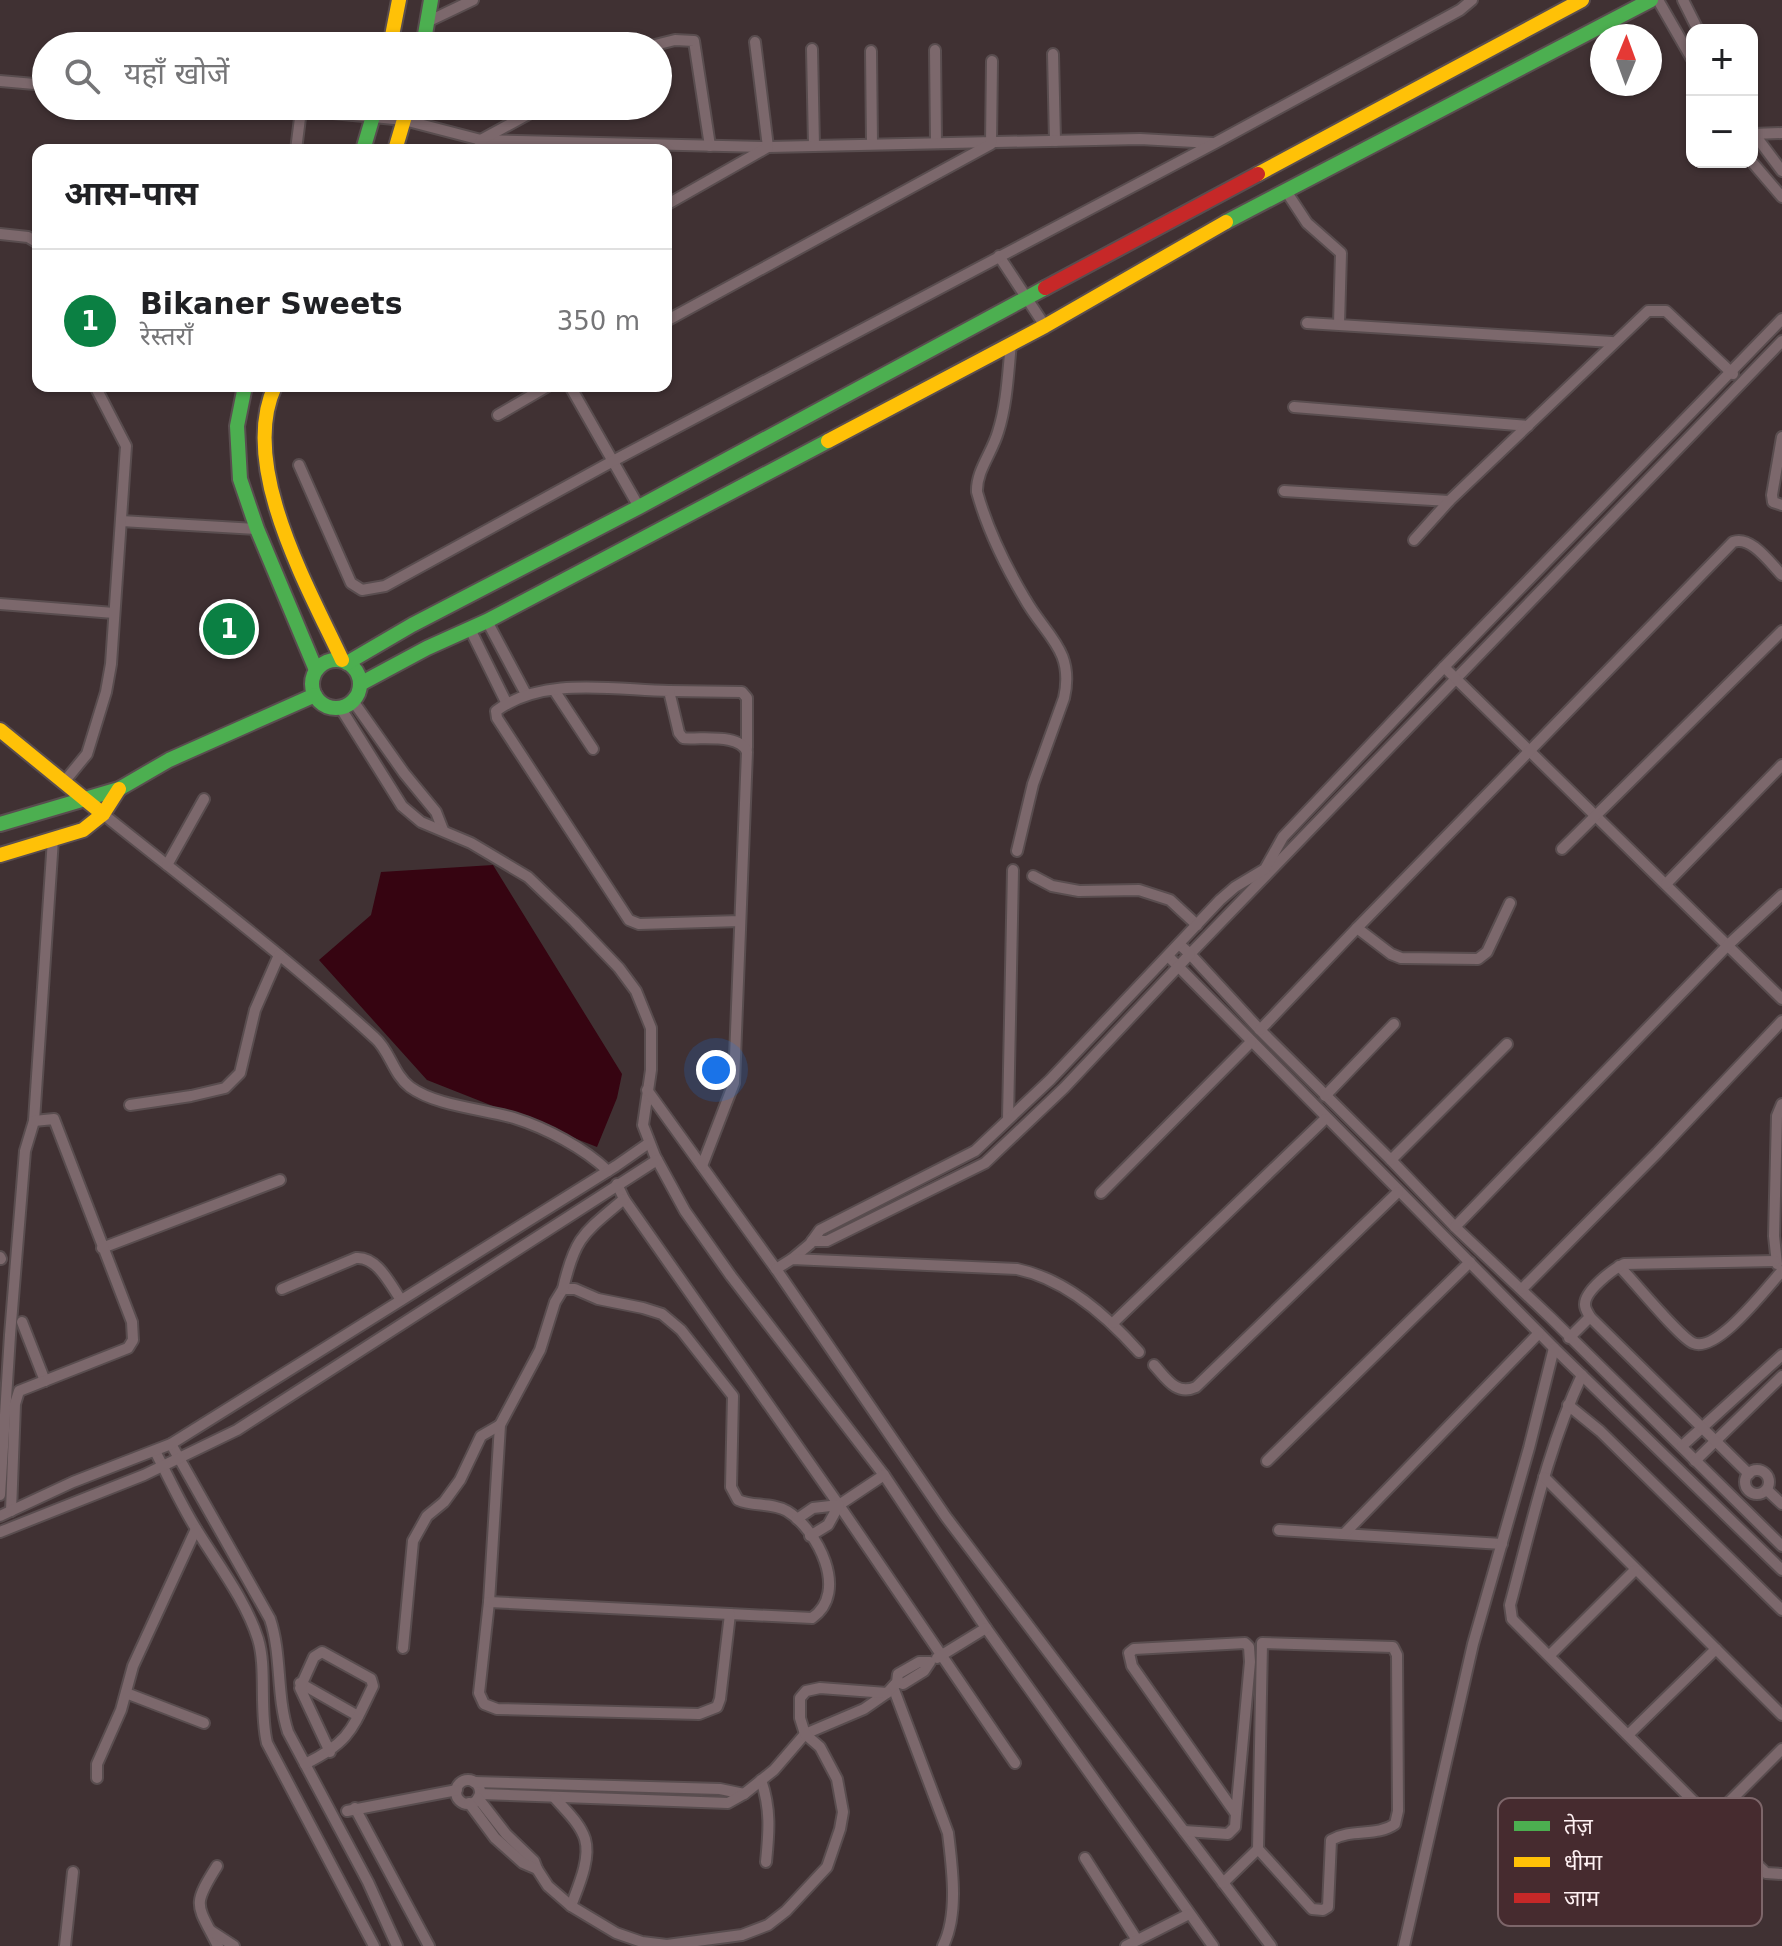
<!DOCTYPE html>
<html lang="hi">
<meta charset="utf-8">
<style>
:root{--surface:#fff;--page:#f6f6f6;--text:#202124;--muted:#757577;--line:#e0e0e0;--accent:#0b8043}
body{margin:0;font-family:"DejaVu Sans","Noto Sans Devanagari",sans-serif;background:var(--page);color:var(--text)}
.controls{position:absolute;right:24px;top:24px;display:grid;overflow:hidden;border-radius:16px;box-shadow:0 2px 6px #0004}
.controls button{width:72px;height:72px;display:grid;place-items:center;padding:0;border:0;border-bottom:2px solid var(--line);background:var(--surface);color:var(--text);font:40px sans-serif}
.compass{position:absolute;left:1590px;top:24px;width:72px;height:72px;border-radius:50%;background:var(--surface);box-shadow:0 2px 6px #0004;rotate:1deg}
.you{position:absolute;left:716px;top:1070px;width:28px;height:28px;margin:-20px;border:6px solid #fff;border-radius:50%;background:#1a73e8;box-shadow:0 0 0 12px #1a73e833}
.badge{display:grid;place-items:center;width:52px;height:52px;border-radius:50%;background:var(--accent);color:#fff;font-size:26px;font-weight:700}
.pin{position:absolute;translate:-50% -50%;border:4px solid #fff;box-shadow:0 2px 8px #0006}
.list{margin:0;padding:0;list-style:none}
h2{display:flex;justify-content:space-between;align-items:center;height:104px;margin:0;padding:0 32px;font-size:34px}
h2 small{font-size:26px;font-weight:400;color:var(--muted)}
.list li{display:grid;grid-template-columns:52px 1fr auto;gap:24px;align-items:center;box-sizing:border-box;height:144px;padding:0 32px;border-top:2px solid var(--line)}
.list b{display:block;font-size:30px;white-space:nowrap}
.list p{margin:0;font-size:26px;white-space:nowrap;color:var(--muted)}
.list em{font-size:26px;font-style:normal;color:var(--muted)}
.icon{flex:none;width:44px;height:44px;fill:none;stroke:currentColor;stroke-width:2;stroke-linecap:round;stroke-linejoin:round}
.map{position:relative;flex:none;width:1782px;height:1946px;overflow:hidden}
.search{position:absolute;background:var(--surface);box-shadow:0 2px 6px #0004;left:32px;top:32px;width:640px;height:88px;display:flex;align-items:center;gap:20px;box-sizing:border-box;padding:0 28px;border-radius:44px;color:var(--muted);font-size:30px}
.panel{position:absolute;background:var(--surface);box-shadow:0 2px 6px #0004;left:32px;top:144px;width:640px;height:248px;border-radius:16px}
.map>svg:first-child{display:block}
.water{fill:#360411}
.lines{fill:none;stroke-linecap:round;stroke-linejoin:round}
.street-casing{stroke:#594d4f;stroke-width:14}
.fast-casing{stroke:#594d4f;stroke-width:18}
.slow-casing{stroke:#594d4f;stroke-width:18}
.jam-casing{stroke:#594d4f;stroke-width:18}
.street{stroke:#7c686c;stroke-width:10}
.fast{stroke:#4caf50;stroke-width:14}
.slow{stroke:#ffc107;stroke-width:14}
.jam{stroke:#c62828;stroke-width:14}
.key{fill:#462b2f;stroke:#7d666a;stroke-width:2}
.key-label{font-size:22px;fill:#fef0f2}
</style>
<div class="map">
<svg width="1782" height="1946" viewBox="0 0 1782 1946">
<rect width="100%" height="100%" fill="#403133"/>
<polygon class="water" points="493,865 622,1074 617,1098 597,1147 427,1080 319,960 371,915 381,872"/>
<g class="lines">
<defs>
<g id="street">
<polyline points="1658,0 1692,59"/>
<polyline points="1683,0 1698,30"/>
<polyline points="427,22 473,0"/>
<polyline points="651,46 675,40 694,41 710,146"/>
<polyline points="812,49 814,146"/>
<polyline points="935,50 936,143"/>
<polyline points="871,51 872,144"/>
<polyline points="1053,54 1055,141"/>
<polyline points="0,81 46,85"/>
<polyline points="262,106 404,120 481,140 768,147 1140,139 1213,143"/>
<polyline points="1752,131 1782,171"/>
<polyline points="1752,134 1782,133"/>
<polyline points="296,150 301,110"/>
<polyline points="479,150 481,140 543,106"/>
<polyline points="1752,162 1782,197"/>
<polyline points="1286,191 1307,223 1341,253 1339,324"/>
<polyline points="666,205 768,147 755,42"/>
<polyline points="0,234 28,237 38,243"/>
<polyline points="999,256 1045,326"/>
<polyline points="666,321 991,144 992,61"/>
<polyline points="1307,323 1612,342"/>
<polyline points="1782,341 1190,954 1260,1030 1391,1160 1455,1227 1551,1318 1782,1546"/>
<path d="M1011,343C1008,373 1007,404 998,432C992,453 976,471 977,492C987,528 1006,567 1025,599C1045,635 1075,650 1064,698L1033,784L1017,851"/>
<polyline points="570,386 639,507"/>
<polyline points="1294,407 1528,426"/>
<polyline points="498,415 548,386"/>
<polyline points="1782,437 1772,495 1773,502 1782,505"/>
<polyline points="299,465 351,583 362,590 385,586 613,461 1215,143 1460,10 1472,0"/>
<polyline points="1284,491 1449,501"/>
<polyline points="121,521 257,529"/>
<polyline points="1414,540 1449,501 1648,311 1666,311 1733,374"/>
<polyline points="0,604 114,613"/>
<polyline points="487,621 526,694"/>
<polyline points="470,629 507,704"/>
<polyline points="1444,667 1782,999"/>
<polyline points="554,690 593,749"/>
<polyline points="669,691 742,692 747,698 747,748"/>
<polyline points="353,701 404,773 436,812 443,830"/>
<polyline points="340,707 402,806 421,822 471,843 528,877 574,921 619,968 636,991 651,1028 651,1070 643,1125 655,1156 685,1211 731,1276 884,1475 986,1628 1213,1946"/>
<polyline points="64,782 87,754 106,692 111,664 126,446 95,386"/>
<path d="M103,814C194,887 289,959 375,1038C390,1051 393,1074 410,1087C436,1106 483,1109 514,1118C546,1128 584,1148 608,1171"/>
<polyline points="1562,849 1782,631"/>
<polyline points="167,865 204,799"/>
<polyline points="1033,876 1052,886 1079,891 1139,890 1170,900 1197,925"/>
<polyline points="1666,884 1782,765"/>
<path d="M1357,928L1733,542C1751,535 1770,563 1782,575"/>
<polyline points="1168,956 1554,1348 1782,1570"/>
<polyline points="1260,1030 1357,928 1391,954 1401,958 1478,959 1487,952 1510,903"/>
<polyline points="647,1090 776,1269 946,1517 1271,1946"/>
<polyline points="1325,1096 1394,1024"/>
<polyline points="130,1105 191,1096 225,1088 240,1073 255,1010 279,955"/>
<polyline points="1008,1119 1013,870"/>
<polyline points="1391,1160 1507,1044"/>
<path d="M702,1166L734,1083L747,752C740,733 701,740 683,738L679,733L669,691C614,690 543,676 496,711L497,718L629,920L639,924L740,921"/>
<polyline points="617,1184 624,1199 839,1505 1015,1763"/>
<polyline points="1101,1193 1251,1042"/>
<polyline points="1455,1227 1728,945 1782,895"/>
<polyline points="812,1241 827,1241 985,1163 1064,1088 1190,954 1179,944"/>
<polyline points="102,1248 280,1180"/>
<polyline points="0,1257 1,1259"/>
<polyline points="792,1259 810,1244 820,1230 975,1151 1050,1080 1220,900 1235,887 1265,869 1283,837 1444,667 1782,319"/>
<polyline points="1777,1264 1774,1236 1777,1116 1782,1104"/>
<path d="M1619,1266C1633,1280 1679,1337 1693,1343C1717,1354 1767,1287 1782,1271"/>
<path d="M776,1269L792,1259L1017,1269C1066,1279 1107,1316 1139,1352"/>
<path d="M282,1289L356,1258C377,1256 390,1284 401,1300"/>
<path d="M563,1289H575L598,1299L643,1308L662,1314L681,1330L733,1396L731,1487L738,1500C753,1507 771,1502 787,1511C817,1529 850,1592 812,1618L730,1614L720,1699L717,1707L699,1714L497,1709L484,1704L479,1693L489,1602L500,1425L540,1350L555,1302Z"/>
<path d="M563,1289C575,1236 584,1233 624,1199"/>
<polyline points="1522,1289 1657,1153 1782,1021"/>
<polyline points="22,1322 45,1381"/>
<polyline points="1113,1323 1325,1119"/>
<polyline points="1569,1338 1590,1317"/>
<path d="M1154,1365C1166,1378 1176,1396 1196,1387L1398,1192"/>
<path d="M1582,1375C1548,1447 1531,1527 1510,1605L1512,1619L1747,1855L1766,1873L1782,1874"/>
<polyline points="1568,1405 1600,1431 1782,1610"/>
<path d="M171,1444L270,1619C282,1655 276,1695 288,1732L368,1882L397,1946"/>
<polyline points="1682,1446 1782,1355"/>
<path d="M155,1451C169,1478 182,1507 198,1532C219,1566 246,1601 258,1639C267,1668 259,1710 267,1743L374,1946"/>
<polyline points="1267,1461 1470,1262"/>
<polyline points="1695,1461 1782,1376"/>
<circle cx="1757" cy="1482" r="12"/>
<path d="M1749,1474L1590,1317C1588,1313 1585,1309 1585,1305C1584,1291 1613,1269 1624,1264L1775,1261"/>
<polyline points="1544,1477 1782,1715"/>
<polyline points="1767,1490 1782,1504"/>
<polyline points="0,1495 10,1335 25,1151 34,1121 53,839"/>
<polyline points="839,1505 884,1475"/>
<polyline points="11,1511 15,1404 19,1391 128,1348 133,1340 132,1322 54,1119 34,1121"/>
<polyline points="0,1516 73,1482 171,1444 616,1166 649,1143"/>
<polyline points="797,1519 813,1508 839,1505 828,1525 810,1536"/>
<polyline points="1279,1530 1502,1544"/>
<polyline points="0,1532 144,1475 237,1430 657,1160"/>
<polyline points="1344,1534 1539,1333"/>
<polyline points="489,1602 730,1614"/>
<polyline points="403,1648 413,1541 427,1516 444,1502 460,1480 481,1436 500,1425"/>
<polyline points="1550,1655 1635,1570"/>
<polyline points="937,1658 986,1628"/>
<polyline points="300,1683 358,1716"/>
<path d="M893,1687L948,1833C952,1867 959,1914 943,1946"/>
<polyline points="126,1693 204,1723"/>
<polyline points="1628,1735 1716,1649"/>
<path d="M305,1764C350,1742 352,1729 373,1686L371,1679L322,1652L314,1657L300,1688L330,1752"/>
<polyline points="97,1778 97,1764 121,1710 133,1666 196,1529"/>
<path d="M761,1780C771,1809 769,1832 766,1862"/>
<circle cx="468" cy="1792" r="12"/>
<polyline points="474,1782 720,1789 744,1794"/>
<polyline points="480,1794 728,1803 744,1794 774,1770 805,1734 864,1709 887,1693 897,1682 903,1684 924,1671 930,1662 919,1662 898,1674 897,1682"/>
<polyline points="478,1798 506,1834 534,1861 537,1869"/>
<path d="M555,1798C565,1810 580,1823 585,1839C591,1859 578,1887 571,1906"/>
<polyline points="469,1803 495,1838 523,1863 537,1869 548,1886 571,1906 616,1933 642,1942 667,1945 742,1935 768,1925 786,1911 827,1867 840,1829 843,1812 837,1779 820,1747 805,1734 800,1718 800,1698 806,1691 820,1688 887,1693"/>
<polyline points="355,1808 429,1946"/>
<polyline points="347,1811 457,1790"/>
<polyline points="1712,1819 1782,1749"/>
<polyline points="1184,1831 1228,1834 1235,1827 1236,1814 1250,1662 1249,1647 1245,1643 1134,1649 1129,1653 1132,1666 1236,1814"/>
<polyline points="1085,1858 1137,1940"/>
<path d="M217,1866C191,1907 197,1904 218,1946"/>
<path d="M1223,1883L1258,1849L1262,1643L1393,1647L1397,1655L1398,1811L1395,1824C1377,1837 1352,1828 1331,1840L1328,1907L1323,1910L1312,1909L1258,1849"/>
<polyline points="211,1931 234,1946"/>
<polyline points="65,1946 73,1872"/>
<polyline points="1126,1946 1189,1914"/>
<polyline points="1404,1946 1473,1644 1529,1448 1554,1348"/>
</g>
<g id="fast">
<polyline points="423,46 431,0"/>
<polyline points="363,150 376,106"/>
<polyline points="1226,222 1651,0"/>
<polyline points="245,386 237,426 240,479 257,529 316,670"/>
<circle cx="336" cy="684" r="24"/>
<polyline points="347,663 412,625 639,507 1045,288"/>
<polyline points="360,684 427,648 487,621 828,441"/>
<polyline points="0,824 119,789 169,760 315,695"/>
</g>
<g id="slow">
<polyline points="390,46 399,0"/>
<polyline points="395,150 408,106"/>
<polyline points="1258,174 1582,0"/>
<path d="M275,386C238,465 308,587 342,660"/>
<polyline points="828,441 1045,326 1226,222"/>
<polyline points="0,730 103,814"/>
<polyline points="0,855 83,830 103,814 119,789"/>
</g>
<polyline id="jam" points="1045,288 1258,174"/>
</defs>
<use href="#street" class="street-casing"/>
<use href="#fast" class="fast-casing"/>
<use href="#slow" class="slow-casing"/>
<use href="#jam" class="jam-casing"/>
<use href="#street" class="street"/>
<use href="#fast" class="fast"/>
<use href="#slow" class="slow"/>
<use href="#jam" class="jam"/>
</g>
<rect x="1498" y="1798" width="264" height="128" rx="12" class="key"/>
<rect x="1514" y="1821" width="36" height="10" fill="#4caf50"/>
<rect x="1514" y="1857" width="36" height="10" fill="#ffc107"/>
<rect x="1514" y="1893" width="36" height="10" fill="#c62828"/>
<g class="key-label">
<text x="1564" y="1834">तेज़</text>
<text x="1564" y="1870">धीमा</text>
<text x="1564" y="1906">जाम</text>
</g>
</svg>
<div class="controls">
<button>+</button>
<button>−</button>
</div>
<svg class="compass" viewBox="-18 -18 36 36"><path d="M0-13l5 13h-10z" fill="#e53935"/><path d="M0 13l5-13h-10z" fill="#757577"/></svg>
<div class="you"></div>
<div class="pin badge" style="left:229px;top:629px">1</div>
<div class="search"><svg class="icon" aria-label="search" viewBox="0 0 24 24"><circle cx="10" cy="10" r="6"/><path d="M15 15l6 6"/></svg>यहाँ खोजें</div>
<section class="panel">
<h2>आस-पास<small></small></h2>
<ul class="list">
<li><span class="badge">1</span><div><b>Bikaner Sweets</b><p>रेस्तराँ</p></div><em>350 m</em></li>
</ul>
</section>
</div>
